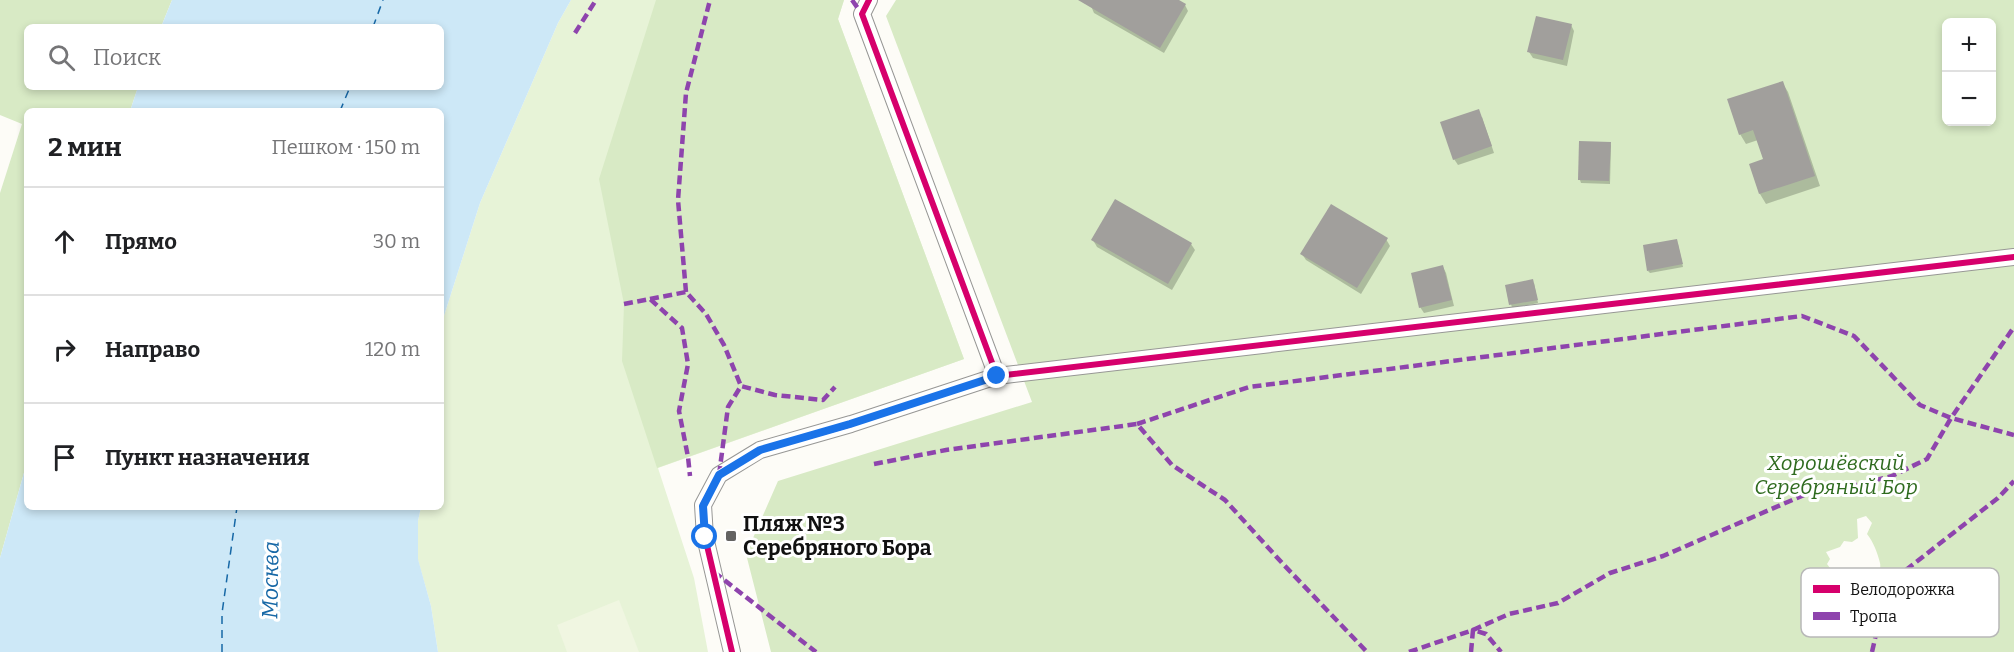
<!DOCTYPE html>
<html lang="ru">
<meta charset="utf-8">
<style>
:root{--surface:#fff;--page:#f6f6f6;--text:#202124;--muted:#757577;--line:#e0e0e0}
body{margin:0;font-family:Bitter,serif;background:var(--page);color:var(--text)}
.controls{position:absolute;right:18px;top:18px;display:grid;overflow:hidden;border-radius:9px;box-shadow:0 3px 9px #0003}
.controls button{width:54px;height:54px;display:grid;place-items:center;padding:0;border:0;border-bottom:2px solid var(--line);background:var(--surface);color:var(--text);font:30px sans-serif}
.stop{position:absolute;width:18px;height:18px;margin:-14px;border:4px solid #1a73e8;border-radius:50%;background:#fff}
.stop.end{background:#1a73e8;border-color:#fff;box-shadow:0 2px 6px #0008}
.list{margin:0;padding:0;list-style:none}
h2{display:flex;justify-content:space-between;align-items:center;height:78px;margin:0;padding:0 24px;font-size:26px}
h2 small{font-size:20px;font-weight:400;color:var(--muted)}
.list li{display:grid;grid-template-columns:39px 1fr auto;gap:18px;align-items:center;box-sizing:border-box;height:108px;padding:0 24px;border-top:2px solid var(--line)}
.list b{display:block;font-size:22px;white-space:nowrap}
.list em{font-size:20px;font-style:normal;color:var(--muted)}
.icon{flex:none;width:33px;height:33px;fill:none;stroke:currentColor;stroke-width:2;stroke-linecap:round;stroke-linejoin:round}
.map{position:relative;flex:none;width:2014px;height:652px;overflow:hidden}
.search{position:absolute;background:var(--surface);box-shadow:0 3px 9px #0003;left:24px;top:24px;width:420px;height:66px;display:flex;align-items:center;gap:15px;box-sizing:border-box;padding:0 21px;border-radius:9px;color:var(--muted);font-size:22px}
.panel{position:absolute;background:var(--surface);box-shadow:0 3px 9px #0003;left:24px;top:108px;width:420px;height:402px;border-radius:9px}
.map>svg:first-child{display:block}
.green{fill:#e7f3d7}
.forest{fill:#d8eac5;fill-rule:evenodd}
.pitch{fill:#f0f6e1}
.water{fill:#cde8f7}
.shadow{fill:#0003}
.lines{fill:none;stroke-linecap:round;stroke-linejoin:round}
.ferry{stroke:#1768a6;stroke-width:1.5;stroke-dasharray:8 6;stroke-linecap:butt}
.building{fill:#a19f9c}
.minor-casing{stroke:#979795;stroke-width:18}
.minor{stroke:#fffffe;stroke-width:16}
.quiet{stroke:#8e44ad;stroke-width:4.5;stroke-dasharray:9 4.5;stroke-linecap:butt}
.cycleway-casing{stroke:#fff;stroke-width:10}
.cycleway{stroke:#d6006c;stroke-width:6}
.route{stroke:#1a73e8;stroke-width:8}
.poi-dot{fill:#646362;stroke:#fff;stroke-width:2}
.labels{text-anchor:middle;stroke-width:6;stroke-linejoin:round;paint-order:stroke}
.park-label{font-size:21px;font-style:italic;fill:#2f6b1f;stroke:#fff}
.poi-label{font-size:21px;font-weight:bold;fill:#111;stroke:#fff;text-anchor:start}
.water-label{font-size:22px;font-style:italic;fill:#1768a6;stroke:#fff}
.key{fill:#fff;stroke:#b8b8b8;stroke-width:1.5}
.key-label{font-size:16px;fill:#111}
</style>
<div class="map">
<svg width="2014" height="652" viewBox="0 0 2014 652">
<rect width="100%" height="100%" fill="#fdfcf7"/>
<polygon class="green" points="571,0 844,0 838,19 964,359 658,468 694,578 708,652 438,652 431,606 418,560 418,521 421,507 441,507 441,333 443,319 480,203 558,23"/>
<g class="forest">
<polygon points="0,0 172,0 161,27 27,27 27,87 138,87 130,111 27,111 27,462 0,558 0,193 22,124 0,115"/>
<polygon points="656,0 844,0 838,19 964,359 657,468 622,361 624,304 599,179"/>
<path d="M896,0H2014V652H771L746,554L778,481L1032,402L886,16ZM1946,22H1992V122H1946ZM1866,516L1872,523L1867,534C1873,541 1878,554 1880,563C1881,568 1879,573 1880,578L1888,581L1899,574L1901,582L1900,590L1892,595L1893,602L1890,605L1883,601L1879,595L1875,598V610L1866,611L1854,599L1857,593L1854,590L1837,592C1842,574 1836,577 1827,564L1830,559L1826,552L1840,547L1844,541L1852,542L1858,538L1857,519Z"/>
</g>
<polygon class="pitch" points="619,600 639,652 567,652 557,625"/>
<g class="water">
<polygon points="172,0 571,0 558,23 480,203 443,319 441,333 441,111 130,111 138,87 441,87 441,27 161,27"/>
<polygon points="27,462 27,507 421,507 418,521 418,559 431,606 438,652 0,652 0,558"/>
</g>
<g class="shadow">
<polygon points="1094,0 1176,0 1185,5 1188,11 1164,53 1094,13 1091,6"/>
<polygon points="1571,25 1574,31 1567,66 1533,58 1529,52"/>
<polygon points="1782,82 1788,92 1820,186 1766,204 1760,194 1751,165 1764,160 1758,140 1746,144 1740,134"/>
<polygon points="1482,117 1494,153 1458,165 1454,159"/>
<polygon points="1610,143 1611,146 1610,184 1581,183 1580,180"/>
<polygon points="1386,239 1390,246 1361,294 1306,260 1302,254"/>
<polygon points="1093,240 1191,244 1195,250 1172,290 1097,247"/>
<polygon points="1678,244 1683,267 1650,273 1648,271"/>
<polygon points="1443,267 1446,273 1454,306 1424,313 1420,307"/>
<polygon points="1534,283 1538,303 1512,308 1507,286"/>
</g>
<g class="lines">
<g class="ferry">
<polyline points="373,27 383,0"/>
<polyline points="340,111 350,87"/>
<polyline points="222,652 222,613 237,507"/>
</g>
</g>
<g class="building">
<polygon points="1078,0 1179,0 1186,4 1160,48"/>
<polygon points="1536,16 1572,24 1563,60 1527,52"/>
<polygon points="1783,81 1815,176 1759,194 1749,164 1763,159 1753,130 1739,135 1727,99"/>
<polygon points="1479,109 1492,146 1453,160 1440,122"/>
<polygon points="1579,141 1611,142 1609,181 1578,180"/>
<polygon points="1115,199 1192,243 1168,284 1091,240"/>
<polygon points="1331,204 1388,238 1357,288 1300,254"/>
<polygon points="1677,239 1683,264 1647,271 1643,245"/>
<polygon points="1443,265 1452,300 1419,308 1411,273"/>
<polygon points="1533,279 1538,300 1509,305 1505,285"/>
</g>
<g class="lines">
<defs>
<g id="minor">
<polyline points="997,376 2014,257"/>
<polyline points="732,652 705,537 703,505 719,475 760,450 851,424 997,376 862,14 869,0"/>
</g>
</defs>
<use href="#minor" class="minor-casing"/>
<use href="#minor" class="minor"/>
<g class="quiet">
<polyline points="852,0 862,14"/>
<polyline points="575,33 596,0"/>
<polyline points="686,292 678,200 686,93 710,0"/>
<polyline points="650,299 686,292 706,314 724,345 741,386"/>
<polyline points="624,304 650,299 682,328 688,364 679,411 688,457 690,476"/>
<polyline points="1137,424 1249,387 1802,316 1854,336 1920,405 1951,418 2014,327"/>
<polyline points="874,464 946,450 1137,424 1172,465 1225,500 1283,564 1367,652"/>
<polyline points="719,475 728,407 741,386 775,395 823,400 835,387"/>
<polyline points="714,572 816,652"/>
<polyline points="1409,652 1473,630 1509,614 1558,603 1610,573 1663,556 1820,488 1848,487 1892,476 1927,459 1951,418 2014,435"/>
<polyline points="1471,652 1473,630 1486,634 1501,652"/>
<polyline points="1872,652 1877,630 1879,595 1888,584 1998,498 2014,481"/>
</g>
<defs>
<g id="cycleway">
<polyline points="997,376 2014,257"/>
<polyline points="732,652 705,537 703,505 719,475 760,450 851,424 997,376 862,14 869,0"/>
</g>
</defs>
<use href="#cycleway" class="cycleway-casing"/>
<use href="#cycleway" class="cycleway"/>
</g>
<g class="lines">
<polyline class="route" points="705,537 703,506 719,475 760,450 850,424 997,376"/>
</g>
<rect class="poi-dot" x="725" y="530" width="12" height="12" rx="3"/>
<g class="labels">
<g class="park-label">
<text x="1836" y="470">Хорошёвский<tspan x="1836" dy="24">Серебряный Бор</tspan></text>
</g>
<g class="poi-label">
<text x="743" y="531">Пляж №3<tspan x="743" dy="24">Cеребряного Бора</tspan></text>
</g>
<g class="water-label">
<text transform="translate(270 580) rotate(-89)" y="8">Москва</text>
</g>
</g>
<rect x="1801" y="568" width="198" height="69" rx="9" class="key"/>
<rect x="1813" y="585" width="27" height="8" fill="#d6006c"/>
<rect x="1813" y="612" width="27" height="8" fill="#8e44ad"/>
<g class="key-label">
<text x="1850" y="595">Велодорожка</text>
<text x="1850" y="622">Тропа</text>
</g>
</svg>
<div class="controls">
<button>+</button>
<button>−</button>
</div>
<div class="stop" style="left:705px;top:537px"></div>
<div class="stop end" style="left:997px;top:376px"></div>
<div class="search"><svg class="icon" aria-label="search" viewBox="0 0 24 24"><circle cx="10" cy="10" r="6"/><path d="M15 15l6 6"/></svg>Поиск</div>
<section class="panel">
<h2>2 мин<small>Пешком · 150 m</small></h2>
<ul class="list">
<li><svg class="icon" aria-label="ahead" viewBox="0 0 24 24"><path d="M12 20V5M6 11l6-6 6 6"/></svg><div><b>Прямо</b></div><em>30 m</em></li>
<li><svg class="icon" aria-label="right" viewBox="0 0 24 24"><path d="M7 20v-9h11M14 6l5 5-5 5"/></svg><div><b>Направо</b></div><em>120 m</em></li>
<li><svg class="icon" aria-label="arrive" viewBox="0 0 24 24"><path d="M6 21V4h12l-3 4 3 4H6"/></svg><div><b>Пункт назначения</b></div></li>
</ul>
</section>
</div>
